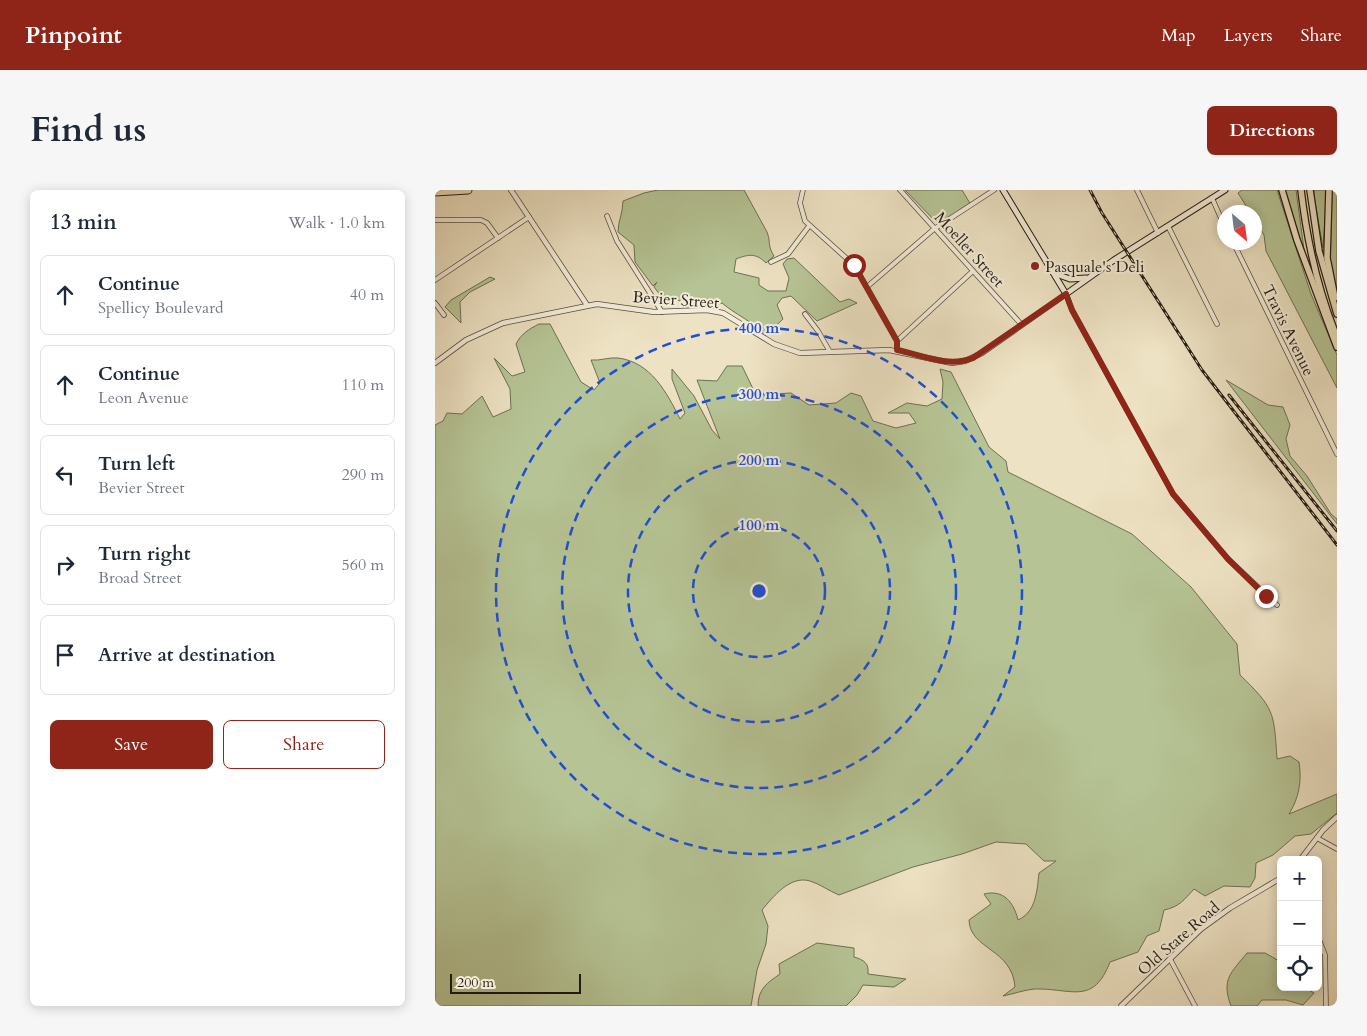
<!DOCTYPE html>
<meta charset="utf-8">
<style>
:root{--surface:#fff;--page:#f6f6f7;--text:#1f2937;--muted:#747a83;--line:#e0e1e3;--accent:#8f2418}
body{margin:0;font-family:Cardo,serif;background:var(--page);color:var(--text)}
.controls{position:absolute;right:15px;bottom:15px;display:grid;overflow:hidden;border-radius:8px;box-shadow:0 2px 12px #0003}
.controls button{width:45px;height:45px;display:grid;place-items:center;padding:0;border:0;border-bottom:1px solid var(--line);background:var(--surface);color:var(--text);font:25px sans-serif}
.compass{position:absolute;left:782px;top:15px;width:45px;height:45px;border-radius:50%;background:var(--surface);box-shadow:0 2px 12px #0003;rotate:152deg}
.scale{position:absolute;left:15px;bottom:12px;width:131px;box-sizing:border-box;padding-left:5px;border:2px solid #241c13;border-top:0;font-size:14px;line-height:18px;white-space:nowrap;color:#241c13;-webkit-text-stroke:4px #f3ecd8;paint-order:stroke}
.stop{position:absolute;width:15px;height:15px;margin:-11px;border:4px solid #8f2418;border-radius:50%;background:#fff}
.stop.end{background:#8f2418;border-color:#fff;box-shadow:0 1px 5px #0008}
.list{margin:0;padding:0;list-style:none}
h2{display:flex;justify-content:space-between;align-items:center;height:65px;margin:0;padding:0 20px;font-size:21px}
h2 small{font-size:16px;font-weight:400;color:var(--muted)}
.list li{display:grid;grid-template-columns:32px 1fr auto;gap:15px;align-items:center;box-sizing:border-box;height:80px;margin:0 10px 10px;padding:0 10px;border:1px solid var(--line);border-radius:8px}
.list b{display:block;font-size:19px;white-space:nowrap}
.list p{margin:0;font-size:16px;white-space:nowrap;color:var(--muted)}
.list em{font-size:16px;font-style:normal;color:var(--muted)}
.actions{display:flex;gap:10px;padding:15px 20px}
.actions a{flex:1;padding:11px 0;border:1px solid var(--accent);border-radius:8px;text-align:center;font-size:18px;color:var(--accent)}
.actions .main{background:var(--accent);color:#fff}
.icon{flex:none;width:28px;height:28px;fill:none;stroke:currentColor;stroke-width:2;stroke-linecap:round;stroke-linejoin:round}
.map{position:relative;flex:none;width:902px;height:816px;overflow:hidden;border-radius:8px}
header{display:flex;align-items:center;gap:30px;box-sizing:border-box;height:70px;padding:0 25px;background:var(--accent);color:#fff}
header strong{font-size:24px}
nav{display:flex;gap:28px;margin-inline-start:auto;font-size:18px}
.intro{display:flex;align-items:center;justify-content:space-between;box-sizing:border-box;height:120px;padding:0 30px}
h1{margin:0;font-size:35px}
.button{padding:12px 22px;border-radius:8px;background:var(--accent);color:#fff;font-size:18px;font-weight:700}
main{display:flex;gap:30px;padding:0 30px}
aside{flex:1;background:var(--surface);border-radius:8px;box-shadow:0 2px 12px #0003}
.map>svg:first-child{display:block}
.green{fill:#b6c495;stroke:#6d7054}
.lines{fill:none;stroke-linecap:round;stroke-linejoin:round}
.minor-casing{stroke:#564e3f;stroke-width:5.5}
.tertiary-casing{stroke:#564e3f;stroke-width:6}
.secondary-casing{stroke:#241c13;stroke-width:7}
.primary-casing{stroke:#241c13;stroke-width:8}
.motorway-casing{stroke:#241c13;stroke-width:9}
.minor{stroke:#f3ecd8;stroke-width:4}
.tertiary{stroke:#f3ecd8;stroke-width:4.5}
.secondary{stroke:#f3ecd8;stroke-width:5}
.primary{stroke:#ede2c3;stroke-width:5.5}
.motorway{stroke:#ede2c3;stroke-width:7}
.rail-casing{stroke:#241c13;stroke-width:3}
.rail{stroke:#f3ecd8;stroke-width:1;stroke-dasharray:4;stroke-linecap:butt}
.route{stroke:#8f2418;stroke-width:6}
.ring{fill:none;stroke:#1d4ed8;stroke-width:2.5;stroke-dasharray:9 6}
.poi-dot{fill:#8f2418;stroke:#f3ecd8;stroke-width:2}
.labels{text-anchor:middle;stroke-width:4;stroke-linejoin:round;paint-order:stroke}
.street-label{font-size:16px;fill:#241c13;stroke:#f3ecd8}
.poi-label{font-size:16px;fill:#241c13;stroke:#f3ecd8;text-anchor:start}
.centre{fill:#1d4ed8;stroke:#f3ecd8;stroke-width:2.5}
.ring-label{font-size:15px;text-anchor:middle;font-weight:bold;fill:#1d4ed8;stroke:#f3ecd8;stroke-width:4;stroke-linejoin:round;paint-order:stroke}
</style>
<header>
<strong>Pinpoint</strong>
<nav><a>Map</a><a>Layers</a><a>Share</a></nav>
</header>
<div class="intro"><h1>Find us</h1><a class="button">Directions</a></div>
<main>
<aside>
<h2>13 min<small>Walk · 1.0 km</small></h2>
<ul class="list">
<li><svg class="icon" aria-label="ahead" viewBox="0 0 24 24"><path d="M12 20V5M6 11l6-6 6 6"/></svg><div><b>Continue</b><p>Spellicy Boulevard</p></div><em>40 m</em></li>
<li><svg class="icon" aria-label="ahead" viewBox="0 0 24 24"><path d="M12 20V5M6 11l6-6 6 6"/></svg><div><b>Continue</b><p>Leon Avenue</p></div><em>110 m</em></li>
<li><svg class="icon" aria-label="left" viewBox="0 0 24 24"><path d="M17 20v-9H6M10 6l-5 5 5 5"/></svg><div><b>Turn left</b><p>Bevier Street</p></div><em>290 m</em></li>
<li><svg class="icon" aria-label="right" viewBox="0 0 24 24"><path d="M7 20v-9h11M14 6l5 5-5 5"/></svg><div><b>Turn right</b><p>Broad Street</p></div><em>560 m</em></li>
<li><svg class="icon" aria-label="arrive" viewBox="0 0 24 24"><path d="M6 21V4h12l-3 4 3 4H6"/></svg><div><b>Arrive at destination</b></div></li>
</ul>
<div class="actions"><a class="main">Save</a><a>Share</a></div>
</aside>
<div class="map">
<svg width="902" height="816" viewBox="0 0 902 816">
<rect width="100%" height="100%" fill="#ede2c3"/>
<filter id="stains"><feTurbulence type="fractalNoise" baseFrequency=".004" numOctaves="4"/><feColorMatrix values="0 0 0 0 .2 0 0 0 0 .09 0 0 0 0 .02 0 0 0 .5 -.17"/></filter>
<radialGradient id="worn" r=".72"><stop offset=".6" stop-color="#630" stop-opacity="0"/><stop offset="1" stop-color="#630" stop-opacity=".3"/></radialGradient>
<g class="green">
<path d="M223,0H309L332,42C336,52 332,55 339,66L331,73C321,63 314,64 301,69L299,82L324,88V95L333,101H351L354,88L348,74L352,69L359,68L405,112L414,109L422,113L382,131L356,106L347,108L342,115L348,129L330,146C318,131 301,125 287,113L274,116L248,117L245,111L238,108L229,110L219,97L222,92L218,96L200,72L199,55L183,42C183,31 188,23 188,11L209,3Z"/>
<polygon points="470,0 527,0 536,15 504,35"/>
<polygon points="807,0 842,0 876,104 902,165 902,198 831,61 829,45 820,29 819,22 815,22 803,3"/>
<polygon points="850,0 861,0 870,67"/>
<polygon points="879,0 892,0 888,58 879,6"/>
<polygon points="897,0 902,0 902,99 895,81"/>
<polygon points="55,87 60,89 35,102 25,112 26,133 10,117 16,110"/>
<path d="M104,134H115L146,192L159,200L165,193L156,170C165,171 174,167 183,168C216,172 232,203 245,229L250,223L237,189V179L259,206L277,240L285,249L262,190L282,191L292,176H307L321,205L356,203L374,215L401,213L416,203L426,206L438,231L461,238L481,233L474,223H453L472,213L492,216L507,209L508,192L505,179L516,182L554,257L571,271L573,282L697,344L756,397L802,454L805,485C839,518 839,521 842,569L855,566L864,572C867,591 864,608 854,624L902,604V623L876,644L860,646L838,665L821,673L820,688L815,697L789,696L770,706L759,699C749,710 744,717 729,720L724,741L712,746L703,762L675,772C658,816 637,798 599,799C589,800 578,804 568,806L580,797C577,758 535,760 534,730L556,714L549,704C569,699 579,713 583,730C601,722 602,701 604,683L621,671H609L591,654L561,652L527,664L478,677L404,705C394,701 385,694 375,691C355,685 338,707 327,720L333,736L331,754L322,780L316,816H0V235L8,231L12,223L27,224L47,206L58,227L76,219L75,199L59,168L77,186L90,182L81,154C86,144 94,139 104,134Z"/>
<polygon points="791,190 833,215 848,217 855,235 851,249 855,266 872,286 896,324 902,329 902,334"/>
<path d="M382,753L419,758V767C429,770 434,773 433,784L471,789L459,797L428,795L422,805L411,816H323C323,799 332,793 345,784L344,774Z"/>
<path d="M812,763H830L846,772V797H868L879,803L868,815L851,810H827L822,816H796C786,789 796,783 812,763Z"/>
</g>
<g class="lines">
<defs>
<g id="minor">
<polyline points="368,0 365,13 370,31 419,75 462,151 462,160"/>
<polyline points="465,0 586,134"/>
<polyline points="702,0 723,43"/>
<polyline points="777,8 789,35"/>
<polyline points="172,26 182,51 227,122"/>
<polyline points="0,30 46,30 52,33 63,48"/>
<polyline points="733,36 782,134"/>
<polyline points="798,52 902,264"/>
<polyline points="336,72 353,64 374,36"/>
<polyline points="0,90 94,27"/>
<polyline points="433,96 499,39 559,0"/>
<polyline points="631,104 637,120 738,304 793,369 842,415"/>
<polyline points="0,113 9,125"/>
<polyline points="370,124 383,141 395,162"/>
<polyline points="462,151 538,81"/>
<polyline points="882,648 902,659"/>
<polyline points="883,747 890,765 891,816"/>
<polyline points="735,769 760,816"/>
</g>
<g id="tertiary">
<polyline points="76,0 152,115"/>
<polyline points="0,173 31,150 68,133 162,114 219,122 272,120 288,123 339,154 365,163 454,160 517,173 530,171 547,163 631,104"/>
<polyline points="865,670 888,640 902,627"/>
<polyline points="686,816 766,739 795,718 846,688"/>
</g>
<g id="secondary">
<polyline points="568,0 631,104 679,70 790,0"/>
<polyline points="621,84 635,89 651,88"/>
</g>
<g id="primary">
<polyline points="847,0 862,50 902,157"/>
<path d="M866,0C872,51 882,99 902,147"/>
<polyline points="875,0 884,61 902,124"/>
<polyline points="894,0 892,68 900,108"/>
</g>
<polyline id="motorway" points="0,2 33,0"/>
</defs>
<use href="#minor" class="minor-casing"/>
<use href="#tertiary" class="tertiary-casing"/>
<use href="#secondary" class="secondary-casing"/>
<use href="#primary" class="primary-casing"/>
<use href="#motorway" class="motorway-casing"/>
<use href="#minor" class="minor"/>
<use href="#tertiary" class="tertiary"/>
<use href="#secondary" class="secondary"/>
<use href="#primary" class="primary"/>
<use href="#motorway" class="motorway"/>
<defs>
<g id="rail">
<polyline points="655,0 667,23 767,180 902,355"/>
<polyline points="794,205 902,341"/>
</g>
</defs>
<use href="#rail" class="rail-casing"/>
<use href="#rail" class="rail"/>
</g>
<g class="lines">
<path class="route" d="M419,75L462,151V160C488,165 512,178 538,168L631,104L637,120L738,304L793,369L831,406"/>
</g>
<g class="ring">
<circle cx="324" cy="401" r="66"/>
<circle cx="324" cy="401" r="131"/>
<circle cx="324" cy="401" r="197"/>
<circle cx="324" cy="401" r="263"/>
</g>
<circle class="poi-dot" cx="600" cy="76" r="5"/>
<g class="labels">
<g class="street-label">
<text transform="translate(535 59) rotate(48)" y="6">Moeller Street</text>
<text transform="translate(241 109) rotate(4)" y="6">Bevier Street</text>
<text transform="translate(854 140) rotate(64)" y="6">Travis Avenue</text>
<text transform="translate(743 748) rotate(-41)" y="6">Old State Road</text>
</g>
<g class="poi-label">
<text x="610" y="82">Pasquale's Deli</text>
</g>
</g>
<circle cx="324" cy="401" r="8" class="centre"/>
<g class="ring-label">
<text x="324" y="143">400 m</text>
<text x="324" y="209">300 m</text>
<text x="324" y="275">200 m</text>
<text x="324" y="340">100 m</text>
</g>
<rect width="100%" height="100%" filter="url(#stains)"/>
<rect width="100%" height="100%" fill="url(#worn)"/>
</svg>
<div class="controls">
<button>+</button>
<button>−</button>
<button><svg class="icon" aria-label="locate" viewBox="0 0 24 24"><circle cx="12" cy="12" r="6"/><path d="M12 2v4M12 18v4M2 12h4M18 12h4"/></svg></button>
</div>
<svg class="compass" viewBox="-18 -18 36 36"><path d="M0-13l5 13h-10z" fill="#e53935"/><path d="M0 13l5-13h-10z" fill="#747a83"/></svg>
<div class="scale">200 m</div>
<div class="stop" style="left:419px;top:75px"></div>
<div class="stop end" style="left:831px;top:406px"></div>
</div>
</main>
